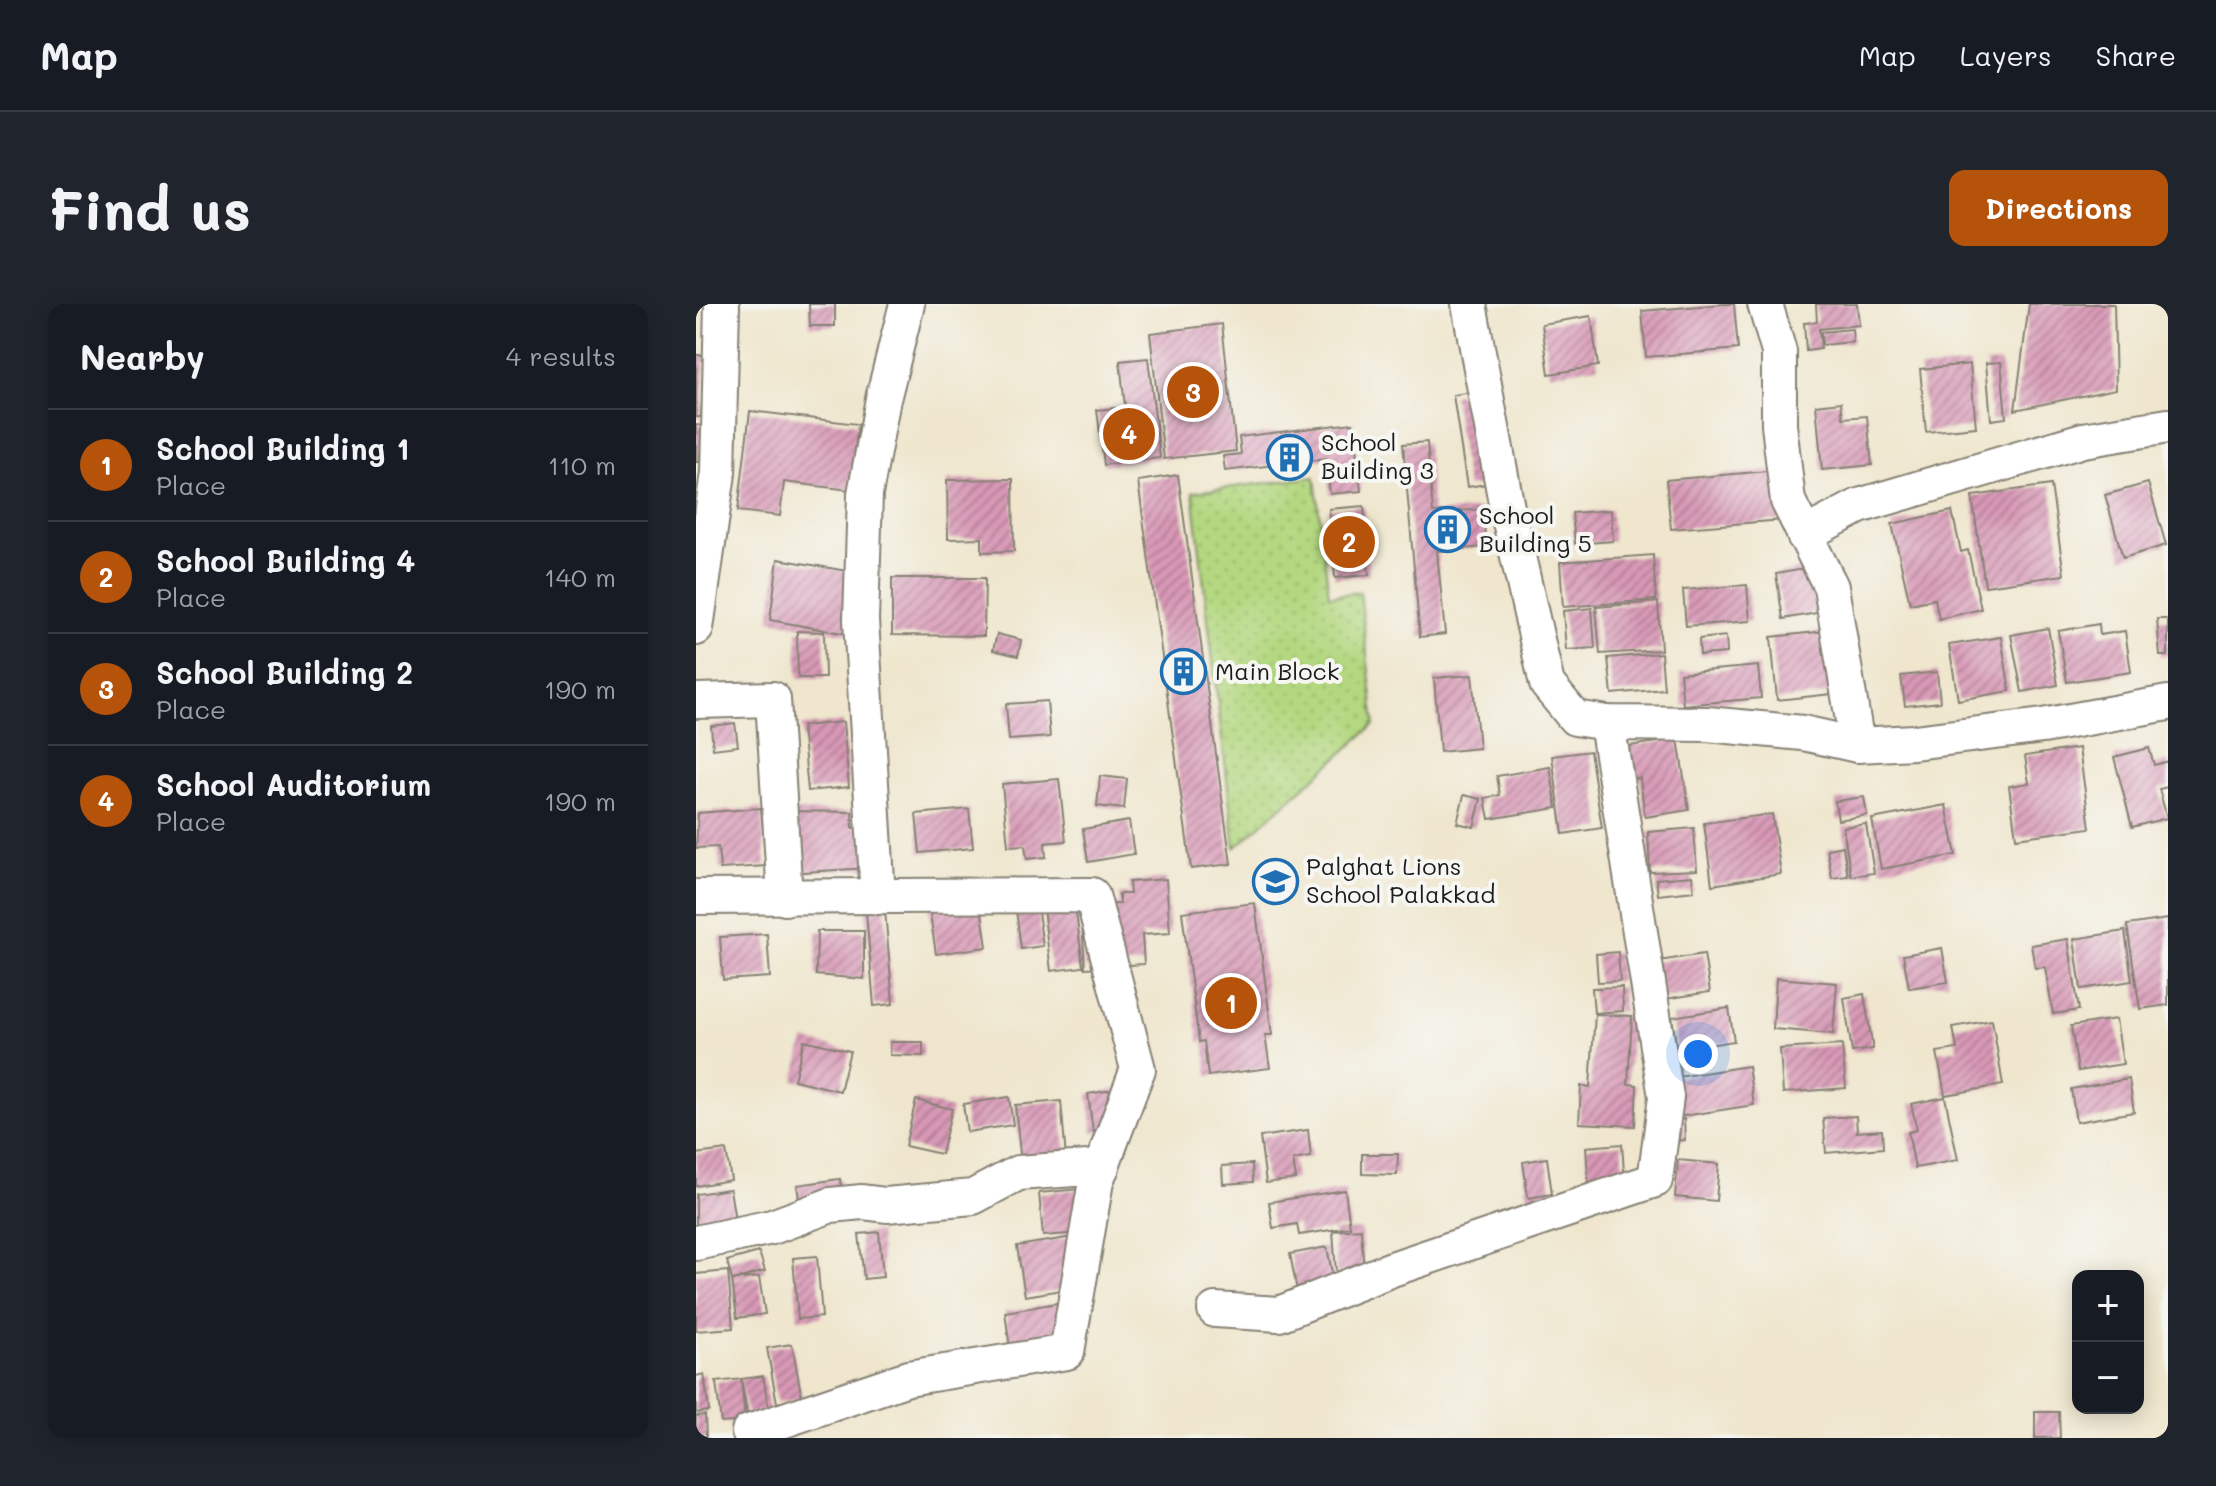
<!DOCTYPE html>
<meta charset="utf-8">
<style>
:root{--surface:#171b24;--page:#20242c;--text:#f1f3f6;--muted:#9ea1a6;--line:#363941;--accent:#b45309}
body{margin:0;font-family:Mali,sans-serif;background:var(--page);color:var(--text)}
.controls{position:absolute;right:24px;bottom:24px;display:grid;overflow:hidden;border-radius:16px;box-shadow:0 4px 20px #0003}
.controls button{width:72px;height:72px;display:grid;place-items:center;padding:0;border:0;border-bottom:2px solid var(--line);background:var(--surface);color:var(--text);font:40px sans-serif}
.you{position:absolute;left:1002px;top:750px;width:28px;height:28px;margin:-20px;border:6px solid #fff;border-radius:50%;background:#1a73e8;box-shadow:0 0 0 12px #1a73e833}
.badge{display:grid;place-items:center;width:52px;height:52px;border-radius:50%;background:var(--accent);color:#fff;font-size:26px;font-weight:700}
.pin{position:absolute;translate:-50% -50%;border:4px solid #fff;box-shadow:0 2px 8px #0006}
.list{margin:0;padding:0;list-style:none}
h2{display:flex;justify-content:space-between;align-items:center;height:104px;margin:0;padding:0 32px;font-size:34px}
h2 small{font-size:26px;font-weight:400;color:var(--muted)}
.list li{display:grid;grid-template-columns:52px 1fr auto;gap:24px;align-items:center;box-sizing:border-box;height:112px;padding:0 32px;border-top:2px solid var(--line)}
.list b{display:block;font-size:30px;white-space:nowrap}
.list p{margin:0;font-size:26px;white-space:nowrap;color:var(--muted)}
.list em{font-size:26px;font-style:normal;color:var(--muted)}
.map{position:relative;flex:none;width:1472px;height:1134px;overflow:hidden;border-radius:16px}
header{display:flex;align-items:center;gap:48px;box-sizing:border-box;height:112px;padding:0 40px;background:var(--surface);border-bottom:2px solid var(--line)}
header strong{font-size:38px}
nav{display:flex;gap:44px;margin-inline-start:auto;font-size:28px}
.intro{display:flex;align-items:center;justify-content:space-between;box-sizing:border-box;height:192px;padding:0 48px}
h1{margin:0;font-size:56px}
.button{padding:20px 36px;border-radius:16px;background:var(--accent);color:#fff;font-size:28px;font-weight:700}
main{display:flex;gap:48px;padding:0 48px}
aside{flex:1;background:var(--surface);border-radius:16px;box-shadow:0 4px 20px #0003}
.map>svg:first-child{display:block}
.grass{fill:url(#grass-dots);stroke:#687a4e;stroke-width:2}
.building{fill:url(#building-hatch)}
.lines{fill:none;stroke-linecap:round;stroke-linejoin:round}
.street-casing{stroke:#868174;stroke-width:38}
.street{stroke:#fff;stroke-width:34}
.labels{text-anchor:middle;stroke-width:8;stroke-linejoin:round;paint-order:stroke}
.poi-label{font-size:24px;fill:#1c1c1c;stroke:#f6f6f2;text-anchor:start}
</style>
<header>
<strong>Map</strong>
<nav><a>Map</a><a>Layers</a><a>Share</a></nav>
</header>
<div class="intro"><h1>Find us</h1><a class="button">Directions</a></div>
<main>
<aside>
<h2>Nearby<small>4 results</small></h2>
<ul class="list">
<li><span class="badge">1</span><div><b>School Building 1</b><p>Place</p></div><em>110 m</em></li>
<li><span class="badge">2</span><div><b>School Building 4</b><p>Place</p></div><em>140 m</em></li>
<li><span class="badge">3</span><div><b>School Building 2</b><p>Place</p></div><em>190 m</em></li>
<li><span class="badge">4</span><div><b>School Auditorium</b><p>Place</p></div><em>190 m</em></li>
</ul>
</aside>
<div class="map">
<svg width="1472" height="1134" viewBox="0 0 1472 1134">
<defs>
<pattern id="grass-dots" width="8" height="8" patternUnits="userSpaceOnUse" patternTransform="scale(2)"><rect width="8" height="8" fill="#b4d880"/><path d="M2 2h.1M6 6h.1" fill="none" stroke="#9ab96e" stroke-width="1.8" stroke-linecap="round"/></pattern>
<pattern id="building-hatch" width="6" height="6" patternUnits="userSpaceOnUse" patternTransform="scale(2)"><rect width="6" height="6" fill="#d898b6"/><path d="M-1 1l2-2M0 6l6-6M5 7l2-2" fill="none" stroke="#ae7b93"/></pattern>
</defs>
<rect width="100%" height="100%" fill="#f6f6f2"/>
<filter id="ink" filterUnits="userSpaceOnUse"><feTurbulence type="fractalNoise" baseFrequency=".0125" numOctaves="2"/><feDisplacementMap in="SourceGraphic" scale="16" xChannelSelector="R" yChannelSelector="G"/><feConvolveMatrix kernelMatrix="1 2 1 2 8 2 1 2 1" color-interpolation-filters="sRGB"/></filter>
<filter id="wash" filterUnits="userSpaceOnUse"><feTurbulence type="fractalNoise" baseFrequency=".006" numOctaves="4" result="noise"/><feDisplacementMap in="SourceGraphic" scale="32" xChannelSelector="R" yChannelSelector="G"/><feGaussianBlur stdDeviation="1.8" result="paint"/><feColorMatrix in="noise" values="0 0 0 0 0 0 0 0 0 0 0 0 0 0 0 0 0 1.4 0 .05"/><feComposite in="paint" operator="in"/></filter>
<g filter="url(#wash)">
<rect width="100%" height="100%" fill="#efe6cd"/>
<polygon class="grass" points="619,173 633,292 664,288 679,420 539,544 497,188"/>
<g id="blocks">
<g class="building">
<polygon points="113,0 139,0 139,22 114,22"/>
<polygon points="1028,0 1038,0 1042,45 950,53 946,7"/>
<polygon points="1120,0 1161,0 1163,21 1123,25 1125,45 1110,47 1108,19 1121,18"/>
<polygon points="1333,0 1418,0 1420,85 1319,106"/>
<polygon points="895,12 902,62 853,70 846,20"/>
<polygon points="526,20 540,147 468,155 454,29"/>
<polygon points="1156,25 1157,38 1126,41 1125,28"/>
<polygon points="0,51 9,51 5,113 0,113"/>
<polygon points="452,54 464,154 408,161 401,106 429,103 424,57"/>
<polygon points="1305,58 1310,114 1295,116 1290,59"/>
<polygon points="1274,60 1280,123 1230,128 1224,65"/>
<polygon points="783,87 797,179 771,183 757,91"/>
<polygon points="1145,98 1147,114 1171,112 1176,161 1126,166 1120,101"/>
<polygon points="54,107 162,120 154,186 88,178 84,212 42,207"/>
<polygon points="657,119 665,187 634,190 630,155 529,167 527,152 545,150 543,133"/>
<polygon points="0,121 8,122 3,158 0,158"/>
<polygon points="731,138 737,209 787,205 790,243 741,247 749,330 724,333 707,140"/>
<polygon points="1083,166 1087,216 975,225 970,176"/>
<polygon points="482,171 535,560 495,565 442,177"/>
<polygon points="317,175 318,247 286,248 286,234 252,235 251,176"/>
<polygon points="1452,179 1470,241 1427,254 1409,191"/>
<polygon points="1355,181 1368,271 1289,282 1276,192"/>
<polygon points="668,202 673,271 639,274 633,205"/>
<polygon points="915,206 917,237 879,240 876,209"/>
<polygon points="1256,207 1265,248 1272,246 1285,305 1243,315 1239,295 1214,300 1196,220"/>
<polygon points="957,251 960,296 867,303 864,258"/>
<polygon points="82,255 157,268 151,330 74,316"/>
<polygon points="1124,262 1132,307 1087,315 1080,270"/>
<polygon points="196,274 289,274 288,332 196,331"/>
<polygon points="1051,281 1054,317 990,322 987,286"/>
<polygon points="962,298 965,346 904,350 900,303"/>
<polygon points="896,304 899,344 870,346 867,307"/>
<polygon points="1461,315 1472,315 1472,352 1464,352"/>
<polygon points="1403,320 1404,331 1429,327 1435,368 1371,378 1362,327"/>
<polygon points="1352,324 1362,381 1326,388 1315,331"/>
<polygon points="1148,325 1154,388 1081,396 1075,333"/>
<polygon points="101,327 128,328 129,374 102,374"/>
<polygon points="301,330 325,336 322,352 297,346"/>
<polygon points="1030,332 1031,349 1004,351 1003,335"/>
<polygon points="1305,333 1314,387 1262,396 1253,341"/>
<polygon points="965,349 968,385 916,390 912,354"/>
<polygon points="1062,362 1065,394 987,401 984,369"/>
<polygon points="1241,368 1244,398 1209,402 1205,372"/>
<polygon points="776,371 783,444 744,448 738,374"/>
<polygon points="351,397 354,433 313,436 310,400"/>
<polygon points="147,418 153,483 112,487 106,422"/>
<polygon points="39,419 42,442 17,445 15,422"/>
<polygon points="982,435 993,506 949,513 944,474 931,475 926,443"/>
<polygon points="1383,444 1394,524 1320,534 1313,482 1333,479 1329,452"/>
<polygon points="1453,444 1458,461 1472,457 1472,483 1463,485 1471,514 1436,523 1418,453"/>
<polygon points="894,447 906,524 867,530 856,452"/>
<polygon points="854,463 861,504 793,515 789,494 804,491 801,472"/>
<polygon points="404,472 431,475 428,505 401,502"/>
<polygon points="363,475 370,537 349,539 350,553 331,555 329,541 312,542 306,480"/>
<polygon points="768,491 785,495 778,523 761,519"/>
<polygon points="1168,493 1171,511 1142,516 1139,497"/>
<polygon points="1250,501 1260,551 1185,565 1176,515"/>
<polygon points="65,504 70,562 24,565 22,543 0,544 2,509"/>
<polygon points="273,505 277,544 224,549 220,510"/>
<polygon points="96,507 156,508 157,524 169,522 172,564 93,569"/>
<polygon points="1076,510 1085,570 1016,581 1008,519"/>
<polygon points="433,517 438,550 392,558 387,525"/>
<polygon points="1170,520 1178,569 1155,572 1147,523"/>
<polygon points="998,524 1001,566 954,568 952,528"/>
<polygon points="1147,542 1152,572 1136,574 1131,545"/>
<polygon points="996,572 998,587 962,591 960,575"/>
<polygon points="470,575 474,629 446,631 448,660 389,664 385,602 424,600 423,590 434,590 433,578"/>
<polygon points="188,595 197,700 178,702 169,596"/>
<polygon points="284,596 291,643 240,650 233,604"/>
<polygon points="559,599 576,731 569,731 574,764 512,772 508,737 503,738 486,608"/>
<polygon points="379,600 387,663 355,667 347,604"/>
<polygon points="341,602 347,642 325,645 320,606"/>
<polygon points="1472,615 1472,701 1444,705 1431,621"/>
<polygon points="121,627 168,627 168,675 120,671"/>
<polygon points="1429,627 1436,677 1385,685 1378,635"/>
<polygon points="71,630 74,673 27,676 24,633"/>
<polygon points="1372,635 1383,706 1357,710 1349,663 1339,664 1335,641"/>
<polygon points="1246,644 1252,678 1213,684 1207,651"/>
<polygon points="922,648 924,677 902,678 900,650"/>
<polygon points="1008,650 1014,688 956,697 950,659"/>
<polygon points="1080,674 1141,679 1137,730 1077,725"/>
<polygon points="926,683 927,707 898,709 896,684"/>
<polygon points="1168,690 1177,745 1156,748 1148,694"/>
<polygon points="1033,704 1038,737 981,746 976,713"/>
<polygon points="899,710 936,712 932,780 941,781 939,822 883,819 885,782 894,783"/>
<polygon points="1420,715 1427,760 1382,767 1375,722"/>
<polygon points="1296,716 1307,781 1249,791 1241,748 1261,745 1257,723"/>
<polygon points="108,736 154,747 144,787 98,776"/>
<polygon points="194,738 227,738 227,752 194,751"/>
<polygon points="1146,741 1150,784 1087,789 1084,745"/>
<polygon points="1052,762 1058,801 974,814 969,775"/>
<polygon points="1433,775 1438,808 1380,818 1375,785"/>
<polygon points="422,785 427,824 397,828 392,790"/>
<polygon points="313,793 317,821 271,828 267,800"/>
<polygon points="1249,793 1262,856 1219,864 1212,828 1221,826 1215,800"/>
<polygon points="220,796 256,805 245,850 209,842"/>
<polygon points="365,797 370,854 325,859 319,801"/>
<polygon points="1160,812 1161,828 1186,826 1187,844 1130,849 1127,814"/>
<polygon points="988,815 989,836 969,837 968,816"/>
<polygon points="612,826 615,853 597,856 600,875 570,879 564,833"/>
<polygon points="926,840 929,883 893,885 890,843"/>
<polygon points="30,846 35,876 0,882 0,850"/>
<polygon points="666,850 702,850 701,871 666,870"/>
<polygon points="851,854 856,890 832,894 827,858"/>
<polygon points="982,856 1023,860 1020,897 979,893"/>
<polygon points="556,860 557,878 527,880 526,862"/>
<polygon points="144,875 149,910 106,916 101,881"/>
<polygon points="394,884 398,928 347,932 343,889"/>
<polygon points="34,885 41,929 0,923 0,890"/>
<polygon points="649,886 654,923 603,931 601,920 577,924 573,898"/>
<polygon points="665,925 668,967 640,969 637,927"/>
<polygon points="183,928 187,973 168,975 163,930"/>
<polygon points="377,933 384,983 329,992 321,942"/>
<polygon points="631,943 639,984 602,992 594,950"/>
<polygon points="63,948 69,967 37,976 63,973 69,1010 41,1014 36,976 31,957"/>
<polygon points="121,952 126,1013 102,1015 97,954"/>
<polygon points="32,967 37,1024 0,1027 0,970"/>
<polygon points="372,997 378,1033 314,1044 309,1008"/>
<polygon points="96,1040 106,1095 81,1099 71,1044"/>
<polygon points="8,1070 13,1107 0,1109 0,1072"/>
<polygon points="67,1072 73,1106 51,1110 45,1075"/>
<polygon points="45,1075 49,1117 25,1119 20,1078"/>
<polygon points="1339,1108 1363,1108 1364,1134 1339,1134"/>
<polygon points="9,1111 10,1134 0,1134 0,1112"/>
</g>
</g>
</g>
<g filter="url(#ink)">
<use href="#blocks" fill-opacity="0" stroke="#868174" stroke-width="2"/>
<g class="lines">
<defs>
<g id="street">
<polyline points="773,0 811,204 851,380 879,414 911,419 1011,420 1107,429 1161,441 1218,438 1347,422 1472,399"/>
<polyline points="1069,0 1083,48 1083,121 1092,197 1135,283 1161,441"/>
<polyline points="1108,231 1163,202 1387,136 1472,122"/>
<polyline points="0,324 22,169 26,0"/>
<polyline points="0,397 77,395 89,594"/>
<polyline points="0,593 396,591 442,765 400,877 371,1048 212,1074 53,1128"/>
<polyline points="182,593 165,316 169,190 187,95 211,0"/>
<polyline points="0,939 76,923 135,901 166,898 190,901 277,893 322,869 406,863"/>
<polyline points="519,1006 583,1010 696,965 959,876 970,793 911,419"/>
</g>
</defs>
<use href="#street" class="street-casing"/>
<use href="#street" class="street"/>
</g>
</g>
<defs>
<symbol id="building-ring" viewBox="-11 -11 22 22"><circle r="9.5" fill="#f6f6f2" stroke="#1f6fb2" stroke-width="1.5"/><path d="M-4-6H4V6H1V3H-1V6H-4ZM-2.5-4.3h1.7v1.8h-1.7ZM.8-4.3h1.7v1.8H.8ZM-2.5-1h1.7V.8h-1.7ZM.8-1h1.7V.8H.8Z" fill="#1f6fb2"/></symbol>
<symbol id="school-ring" viewBox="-11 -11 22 22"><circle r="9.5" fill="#f6f6f2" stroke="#1f6fb2" stroke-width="1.5"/><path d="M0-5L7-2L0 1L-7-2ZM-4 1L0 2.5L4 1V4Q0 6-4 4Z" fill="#1f6fb2"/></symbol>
</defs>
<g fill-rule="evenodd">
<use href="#building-ring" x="568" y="128" width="51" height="51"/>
<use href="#building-ring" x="726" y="200" width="51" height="51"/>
<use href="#building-ring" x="462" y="342" width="51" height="51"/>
<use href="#school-ring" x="554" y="552" width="51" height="51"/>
</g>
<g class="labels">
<g class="poi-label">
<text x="625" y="147">School<tspan x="625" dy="28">Building 3</tspan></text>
<text x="783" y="220">School<tspan x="783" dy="28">Building 5</tspan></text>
<text x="519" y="376">Main Block</text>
<text x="610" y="571">Palghat Lions<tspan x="610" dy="28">School Palakkad</tspan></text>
</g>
</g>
</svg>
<div class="controls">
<button>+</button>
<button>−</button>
</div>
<div class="you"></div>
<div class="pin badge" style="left:535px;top:699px">1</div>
<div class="pin badge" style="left:653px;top:238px">2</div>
<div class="pin badge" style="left:497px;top:88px">3</div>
<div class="pin badge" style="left:433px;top:130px">4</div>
</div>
</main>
